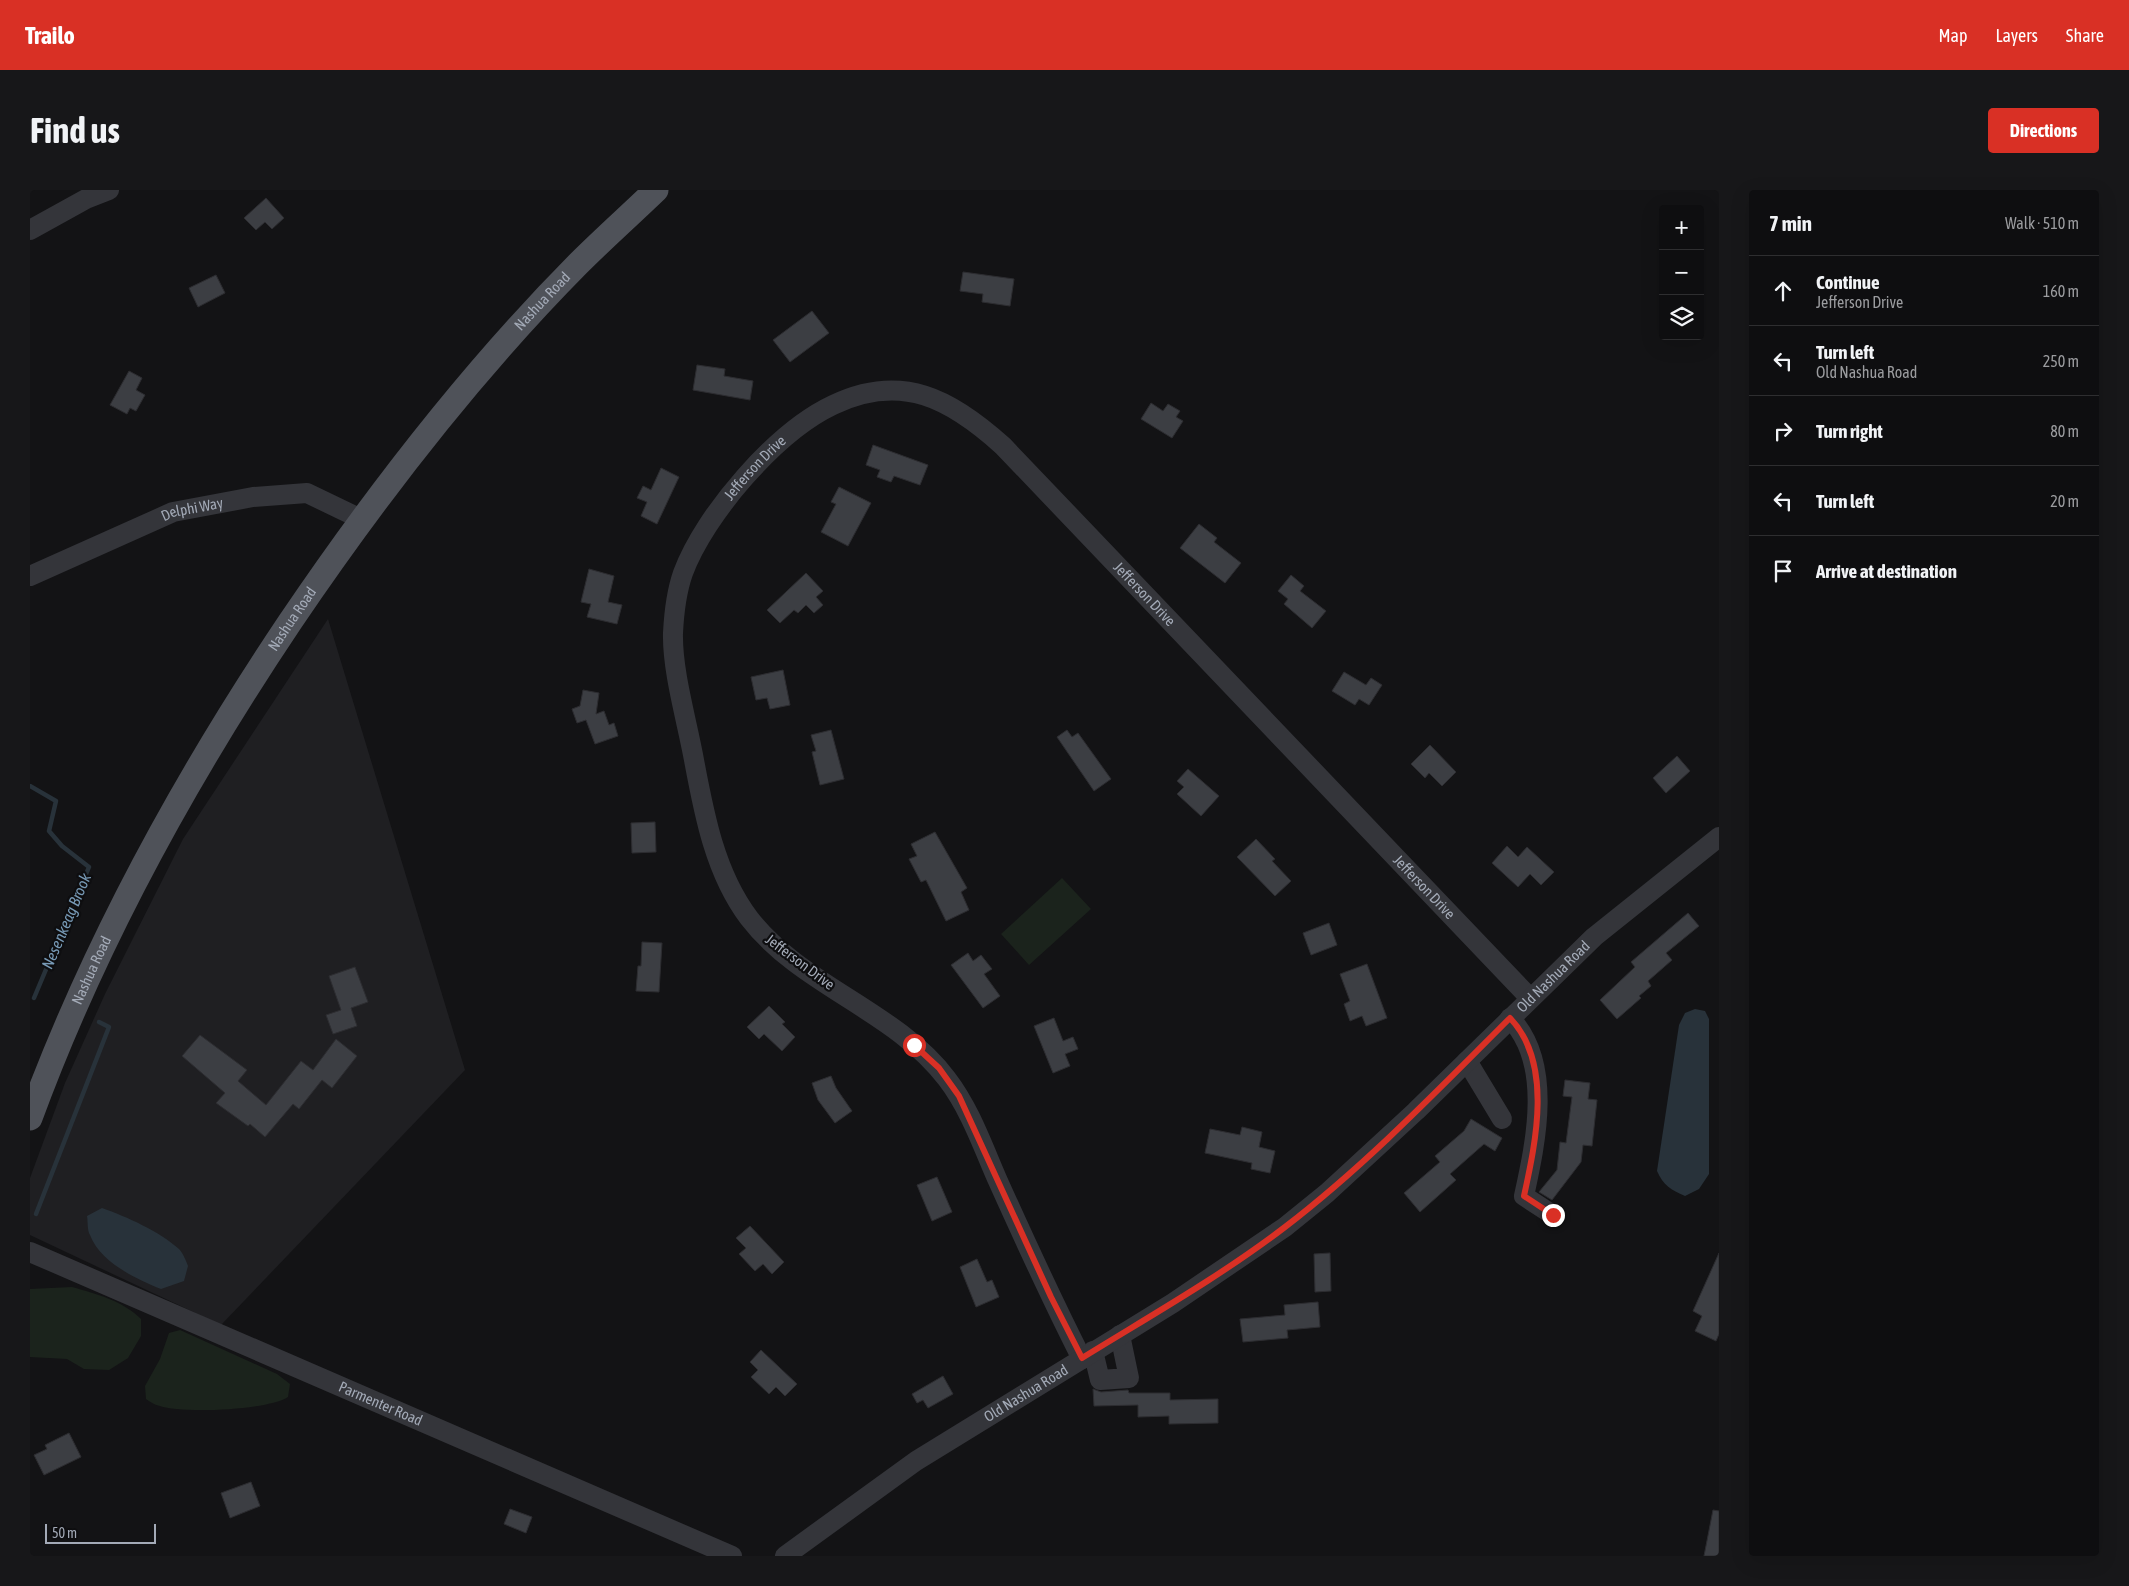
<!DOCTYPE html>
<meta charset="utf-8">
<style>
:root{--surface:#0e0e10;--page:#171719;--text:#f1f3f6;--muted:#9b9c9f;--line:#2e2e30;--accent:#d93025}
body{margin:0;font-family:"Asap Condensed",sans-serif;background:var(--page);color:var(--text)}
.controls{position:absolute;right:15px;top:15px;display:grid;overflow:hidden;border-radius:5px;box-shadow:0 5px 20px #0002}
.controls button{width:45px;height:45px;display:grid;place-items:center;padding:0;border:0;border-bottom:1px solid var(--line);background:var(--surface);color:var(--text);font:25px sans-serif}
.scale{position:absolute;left:15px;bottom:12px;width:111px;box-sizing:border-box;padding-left:5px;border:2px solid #a3aab7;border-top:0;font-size:14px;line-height:18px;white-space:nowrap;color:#a3aab7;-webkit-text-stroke:4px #0e0e10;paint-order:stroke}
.stop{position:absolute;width:15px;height:15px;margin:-11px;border:4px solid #d93025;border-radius:50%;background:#fff}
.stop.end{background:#d93025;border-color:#fff;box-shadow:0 1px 5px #0008}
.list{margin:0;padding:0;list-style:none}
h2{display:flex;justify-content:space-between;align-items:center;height:65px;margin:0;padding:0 20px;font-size:21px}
h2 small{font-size:16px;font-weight:400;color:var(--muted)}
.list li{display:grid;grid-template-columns:32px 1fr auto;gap:15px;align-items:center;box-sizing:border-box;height:70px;padding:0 20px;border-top:1px solid var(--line)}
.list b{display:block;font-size:19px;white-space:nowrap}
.list p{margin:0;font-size:16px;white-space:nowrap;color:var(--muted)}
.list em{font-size:16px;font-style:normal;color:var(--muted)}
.icon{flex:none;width:28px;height:28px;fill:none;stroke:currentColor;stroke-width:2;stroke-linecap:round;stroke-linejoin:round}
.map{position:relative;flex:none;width:1689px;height:1366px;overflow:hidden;border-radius:5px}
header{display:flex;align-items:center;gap:30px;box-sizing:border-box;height:70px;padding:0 25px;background:var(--accent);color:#fff}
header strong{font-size:24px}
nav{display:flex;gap:28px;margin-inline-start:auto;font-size:18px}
.intro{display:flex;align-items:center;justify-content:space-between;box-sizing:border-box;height:120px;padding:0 30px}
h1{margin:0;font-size:35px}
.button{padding:12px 22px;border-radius:5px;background:var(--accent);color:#fff;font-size:18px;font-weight:700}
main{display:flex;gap:30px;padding:0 30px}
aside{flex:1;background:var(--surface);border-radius:5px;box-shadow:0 5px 20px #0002}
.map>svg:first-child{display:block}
.built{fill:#1f1f22}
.green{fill:#1b231c}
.water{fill:#28323a}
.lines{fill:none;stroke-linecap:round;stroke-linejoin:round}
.stream{stroke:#28323a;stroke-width:4.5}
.building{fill:#3c3e43;stroke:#2d2d31}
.minor{stroke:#34353a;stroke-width:20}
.major{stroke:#4f5259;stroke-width:25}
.route{stroke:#d93025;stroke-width:6}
.labels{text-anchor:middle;stroke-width:4.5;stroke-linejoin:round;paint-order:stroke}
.street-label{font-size:15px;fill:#a3aab7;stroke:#0e0e10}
.water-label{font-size:16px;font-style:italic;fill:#7799b5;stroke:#0e0e10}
</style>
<header>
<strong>Trailo</strong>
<nav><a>Map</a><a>Layers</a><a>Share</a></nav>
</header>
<div class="intro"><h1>Find us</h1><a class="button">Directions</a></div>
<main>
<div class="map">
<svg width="1689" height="1366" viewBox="0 0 1689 1366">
<rect width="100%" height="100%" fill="#131315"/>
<polygon class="built" points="298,429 435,880 191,1135 0,1045 0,988 35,893 75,804 153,649"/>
<g class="green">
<polygon points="1032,688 1061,719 999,775 971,744"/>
<path d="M42,1097C67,1104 93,1111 111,1129V1146L98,1168L79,1180L54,1179L37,1169L0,1167V1099Z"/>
<path d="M150,1140L247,1184L260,1194L258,1207C239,1220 152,1224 130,1216C125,1215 120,1212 116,1209L115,1196L130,1169L139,1143Z"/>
</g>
<g class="water">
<path d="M1665,819L1675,821L1679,829V984L1669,999L1655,1006C1641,1000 1633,995 1627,981L1649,835L1655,823Z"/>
<path d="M72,1018C97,1027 129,1041 149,1059C153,1063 156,1071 158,1076L154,1091L131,1099C106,1089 70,1072 60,1045C57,1040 58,1031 57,1026Z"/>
</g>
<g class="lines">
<g class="stream">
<polyline points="0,596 26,611 19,641 32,656 59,677 4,808"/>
<polyline points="6,1024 79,837 69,832"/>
</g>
</g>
<g class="building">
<polygon points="236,8 254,28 242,39 235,32 226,40 214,28"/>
<polygon points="933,82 984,89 980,116 952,112 953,104 930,101"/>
<polygon points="186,85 195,103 168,117 159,98"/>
<polygon points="782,121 799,143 760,172 743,150"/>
<polygon points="667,175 695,179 694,186 723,191 720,210 663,200"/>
<polygon points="99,181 112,188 106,200 115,205 106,221 100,218 97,224 80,215"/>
<polygon points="1121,213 1133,221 1138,214 1150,221 1146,227 1153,231 1142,248 1111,229"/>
<polygon points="843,255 898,275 890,295 864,286 861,292 847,287 850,280 836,275"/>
<polygon points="631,278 649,287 627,334 611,326 617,312 607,308 613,296 621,300"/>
<polygon points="809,297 841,313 818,356 791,342 806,314 801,312"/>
<polygon points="1169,334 1187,348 1184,352 1211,373 1195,393 1150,358"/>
<polygon points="559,379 584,386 578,412 592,415 587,434 557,427 561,414 551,412"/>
<polygon points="776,383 793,401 786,407 793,415 784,423 776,415 768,423 764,420 750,433 737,420"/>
<polygon points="1261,385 1274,396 1270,401 1296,421 1282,438 1254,414 1258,409 1248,401"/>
<polygon points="753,480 760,515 740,519 737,508 726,510 721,487"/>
<polygon points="1314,482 1336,495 1341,488 1352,495 1339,515 1329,509 1325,515 1302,501"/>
<polygon points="553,500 569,503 566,524 574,521 579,535 584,533 588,546 565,554 556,530 547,533 542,519 550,516"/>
<polygon points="801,540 814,589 790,595 782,562 786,561 781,545"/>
<polygon points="1037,540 1042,547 1048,543 1081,589 1064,601 1027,547"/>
<polygon points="1400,555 1426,582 1412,596 1399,583 1395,588 1381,574"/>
<polygon points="1647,566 1660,581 1636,603 1623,588"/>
<polygon points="1158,579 1189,606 1171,626 1147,604 1154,597 1147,591"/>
<polygon points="625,632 626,662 602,663 601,633"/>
<polygon points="905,642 937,698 931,702 939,720 916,731 896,690 891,692 879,669 887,666 881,654"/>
<polygon points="1226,649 1245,669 1242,671 1261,691 1245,706 1207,667"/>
<polygon points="1477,656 1488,667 1497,657 1524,682 1511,695 1500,684 1488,697 1462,673"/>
<polygon points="1658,723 1669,736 1636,763 1642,770 1618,791 1621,796 1609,806 1611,808 1587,829 1570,810 1605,777 1601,772"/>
<polygon points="1299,733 1307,755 1281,765 1273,743"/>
<polygon points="612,752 632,753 629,802 606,801 608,776 611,776"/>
<polygon points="938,763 943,771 951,765 962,779 954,784 970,806 953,818 921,775"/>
<polygon points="1337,774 1357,828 1336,836 1332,826 1320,831 1314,814 1320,811 1310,784"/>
<polygon points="325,777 338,812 321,818 327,836 303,844 296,825 311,820 299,786"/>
<polygon points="739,816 755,832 752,834 765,847 752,861 734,844 729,849 717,837"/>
<polygon points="1024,828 1033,851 1043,847 1048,859 1035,864 1040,876 1023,883 1004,836"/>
<polygon points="170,845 217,880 208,891 236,915 271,871 283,880 306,849 327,866 302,898 292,890 269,919 263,914 235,947 220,934 218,936 186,913 195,903 152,866"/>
<polygon points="801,886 806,898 822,921 805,933 788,910 782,893"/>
<polygon points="1535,890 1560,893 1558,909 1567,910 1562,956 1553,955 1551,972 1522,1010 1509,1002 1527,980 1530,952 1536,953 1542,907 1533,906"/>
<polygon points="1441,929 1472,948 1465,961 1454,954 1420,984 1426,990 1390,1022 1374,1003 1410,972 1405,966 1434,941"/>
<polygon points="1212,937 1232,942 1229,957 1245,961 1240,983 1221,979 1222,973 1175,963 1180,939 1210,945"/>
<polygon points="907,987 922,1022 902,1031 887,995"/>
<polygon points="720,1036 754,1072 742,1084 733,1074 725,1081 709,1064 716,1058 706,1048"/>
<polygon points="1300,1063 1301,1101 1285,1102 1284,1064"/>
<polygon points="1689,1063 1689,1144 1686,1151 1665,1141 1672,1126 1663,1121"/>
<polygon points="947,1069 957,1092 962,1090 969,1107 946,1117 930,1077"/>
<polygon points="1288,1112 1290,1137 1257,1140 1258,1148 1213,1152 1210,1129 1255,1125 1254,1115"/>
<polygon points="731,1160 767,1194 755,1206 746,1197 739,1204 721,1187 728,1180 720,1172"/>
<polygon points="913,1186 923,1204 898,1218 893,1210 887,1213 882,1204"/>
<polygon points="1063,1199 1071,1202 1098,1200 1099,1203 1140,1203 1140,1210 1188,1209 1188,1233 1139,1234 1139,1226 1108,1227 1108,1215 1064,1216"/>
<polygon points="39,1243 51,1267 14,1285 4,1265 17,1259 15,1255"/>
<polygon points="221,1292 230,1316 200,1328 191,1303"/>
<polygon points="480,1319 502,1327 496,1343 474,1334"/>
<polygon points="1683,1320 1689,1321 1689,1366 1674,1366"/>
</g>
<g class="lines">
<g class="minor">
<polyline points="0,40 56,9 79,0"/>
<path id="s1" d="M0,386L143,322L223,307L277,303L331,329"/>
<path d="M1480,828C1523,873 1506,951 1494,1006L1523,1025"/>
<polyline points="1437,871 1472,929"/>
<path id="s2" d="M0,1062L702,1366"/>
<polyline points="1063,1161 1070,1190 1099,1188 1090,1145"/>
<path id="s3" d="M1052,1169C1022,1110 995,1051 968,991C953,957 940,919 917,889C865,820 771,796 719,728C685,683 674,624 664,570C657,531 642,481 643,443C644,423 646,403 653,383C675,324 746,242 803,215C872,182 921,209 973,256L1500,808"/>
<path id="s4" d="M755,1366L886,1271L1143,1113L1255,1037L1297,1003L1386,921L1564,747L1689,647"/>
</g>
<path class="major" id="s5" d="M0,928C65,751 156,587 260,432C346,305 440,183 548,74C573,49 600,25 626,0"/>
</g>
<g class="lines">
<path class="route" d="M884,855L909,878L929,906L1021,1107L1052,1168C1120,1126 1191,1086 1255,1037C1336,975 1408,900 1480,828C1523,873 1506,951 1494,1006L1523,1025"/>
</g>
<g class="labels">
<g class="street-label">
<text dy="5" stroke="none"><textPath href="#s5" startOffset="970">Nashua Road</textPath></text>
<text dy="5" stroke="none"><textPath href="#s3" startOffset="1055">Jefferson Drive</textPath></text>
<text dy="5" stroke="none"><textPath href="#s1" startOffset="176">Delphi Way</textPath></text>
<text dy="5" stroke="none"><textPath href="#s3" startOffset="1549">Jefferson Drive</textPath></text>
<text dy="5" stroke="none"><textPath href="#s5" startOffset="565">Nashua Road</textPath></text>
<text dy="5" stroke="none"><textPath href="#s3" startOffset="1954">Jefferson Drive</textPath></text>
<text transform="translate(770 772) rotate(37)" y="5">Jefferson Drive</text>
<text dy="5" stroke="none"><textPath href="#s5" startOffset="160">Nashua Road</textPath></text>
<text dy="5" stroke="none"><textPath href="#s4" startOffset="966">Old Nashua Road</textPath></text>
<text dy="5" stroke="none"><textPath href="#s4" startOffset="291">Old Nashua Road</textPath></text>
<text dy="5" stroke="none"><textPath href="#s2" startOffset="382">Parmenter Road</textPath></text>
</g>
<g class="water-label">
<text transform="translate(36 731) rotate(-67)" y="6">Nesenkeag Brook</text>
</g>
</g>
</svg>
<div class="controls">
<button>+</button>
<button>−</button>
<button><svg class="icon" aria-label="layers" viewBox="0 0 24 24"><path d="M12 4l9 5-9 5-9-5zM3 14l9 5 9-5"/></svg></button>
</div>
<div class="scale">50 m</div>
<div class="stop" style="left:884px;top:855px"></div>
<div class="stop end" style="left:1523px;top:1025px"></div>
</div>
<aside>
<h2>7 min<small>Walk · 510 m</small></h2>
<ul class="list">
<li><svg class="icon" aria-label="ahead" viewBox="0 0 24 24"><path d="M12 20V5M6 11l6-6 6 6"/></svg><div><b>Continue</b><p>Jefferson Drive</p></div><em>160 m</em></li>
<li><svg class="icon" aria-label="left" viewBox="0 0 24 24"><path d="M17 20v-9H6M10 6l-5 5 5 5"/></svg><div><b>Turn left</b><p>Old Nashua Road</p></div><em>250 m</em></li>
<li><svg class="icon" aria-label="right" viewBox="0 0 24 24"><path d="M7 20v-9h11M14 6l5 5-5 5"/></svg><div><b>Turn right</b></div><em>80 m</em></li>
<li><svg class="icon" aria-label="left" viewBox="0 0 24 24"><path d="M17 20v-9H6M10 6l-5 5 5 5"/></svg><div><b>Turn left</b></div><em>20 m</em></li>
<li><svg class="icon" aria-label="arrive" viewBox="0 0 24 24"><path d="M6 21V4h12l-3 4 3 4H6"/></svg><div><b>Arrive at destination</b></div></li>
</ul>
</aside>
</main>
